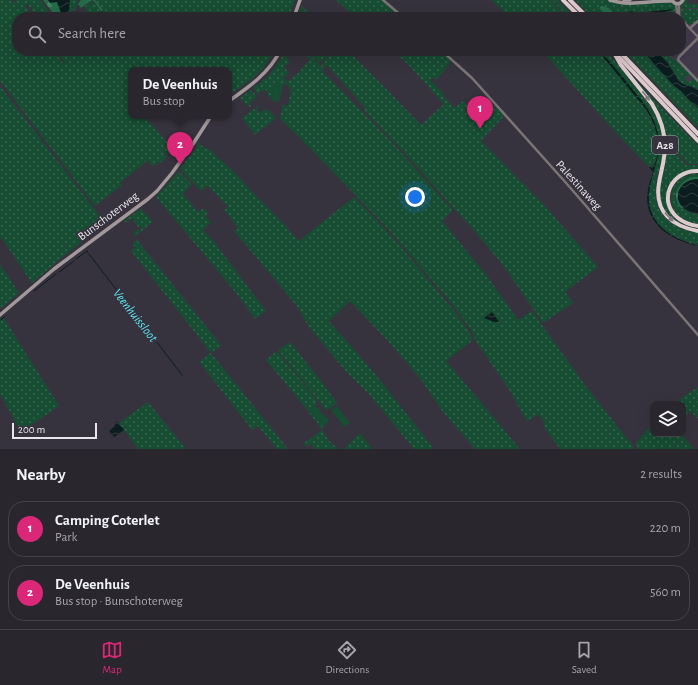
<!DOCTYPE html>
<meta charset="utf-8">
<style>
:root{--surface:#29262e;--page:#35323a;--text:#f1f3f6;--muted:#a5a5aa;--line:#45434a;--accent:#db2777}
body{margin:0;font-family:"Alegreya Sans",sans-serif;background:var(--page);color:var(--text)}
.controls{position:absolute;right:12px;bottom:12px;display:grid;overflow:hidden;border-radius:8px;box-shadow:0 4px 16px #0002}
.controls button{width:36px;height:36px;display:grid;place-items:center;padding:0;border:0;border-bottom:1px solid var(--line);background:var(--surface);color:var(--text);font:20px sans-serif}
.scale{position:absolute;left:12px;bottom:10px;width:85px;box-sizing:border-box;padding-left:4px;border:2px solid #e8e5ec;border-top:0;font-size:11px;line-height:14px;white-space:nowrap;color:#e8e5ec;-webkit-text-stroke:3px #37333e;paint-order:stroke}
.you{position:absolute;left:415px;top:197px;width:14px;height:14px;margin:-10px;border:3px solid #fff;border-radius:50%;background:#1a73e8;box-shadow:0 0 0 6px #1a73e833}
.badge{display:grid;place-items:center;width:26px;height:26px;border-radius:50%;background:var(--accent);color:#fff;font-size:13px;font-weight:700}
.pin{position:absolute;translate:-50% -33px;filter:drop-shadow(0 1px 2px #0008)}
.pin::after{content:'';position:absolute;top:21px;width:14px;height:12px;background:inherit;clip-path:polygon(0 0,100% 0,50% 100%)}
.popup{position:absolute;left:128px;top:67px;width:104px;height:52px;box-sizing:border-box;display:grid;place-content:center;border-radius:8px;background:var(--surface);filter:drop-shadow(0 1px 3px #0005);font-size:13px;white-space:nowrap;color:var(--muted)}
.popup b{font-size:15px;color:var(--text)}
.popup::after{content:'';position:absolute;left:50%;top:100%;margin-left:-8px;border:8px solid transparent;border-top-color:var(--surface)}
.list{margin:0;padding:0;list-style:none}
h2{display:flex;justify-content:space-between;align-items:center;height:52px;margin:0;padding:0 16px;font-size:17px}
h2 small{font-size:13px;font-weight:400;color:var(--muted)}
.list li{display:grid;grid-template-columns:26px 1fr auto;gap:12px;align-items:center;box-sizing:border-box;height:56px;margin:0 8px 8px;padding:0 8px;border:1px solid var(--line);border-radius:16px}
.list b{display:block;font-size:15px;white-space:nowrap}
.list p{margin:0;font-size:13px;white-space:nowrap;color:var(--muted)}
.list em{font-size:13px;font-style:normal;color:var(--muted)}
.icon{flex:none;width:22px;height:22px;fill:none;stroke:currentColor;stroke-width:2;stroke-linecap:round;stroke-linejoin:round}
.map{position:relative;flex:none;width:698px;height:449px;overflow:hidden}
.search{position:absolute;background:var(--surface);box-shadow:0 4px 16px #0002;left:12px;right:12px;top:12px;height:44px;display:flex;align-items:center;gap:10px;box-sizing:border-box;padding:0 14px;border-radius:16px;color:var(--muted);font-size:15px}
.sheet{height:180px;background:var(--surface)}
nav{display:flex;justify-content:space-around;align-items:center;box-sizing:border-box;height:56px;border-top:1px solid var(--line);background:var(--surface);font-size:11px;color:var(--muted)}
nav a{display:grid;justify-items:center;gap:2px}
nav .on{color:var(--accent)}
.map>svg:first-child{display:block}
.built{fill:#413a4b}
.green{fill:url(#green-dots)}
.forest{fill:url(#forest-firs)}
.pitch{fill:#174d32}
.water{fill:url(#water-waves)}
.lines{fill:none;stroke-linecap:round;stroke-linejoin:round}
.stream{stroke:#0b1d1e;stroke-width:1}
.minor{stroke:#7b7475;stroke-width:2.5}
.secondary{stroke:#a29799;stroke-width:3.5}
.motorway{stroke:#dccacd;stroke-width:4}
.oneway{fill:#81777e}
.labels{text-anchor:middle;stroke-width:4;stroke-linejoin:round;paint-order:stroke}
.shield{fill:#37333e;stroke:#b3b0b8;stroke-width:1}
.shield-label{font-size:11px;font-weight:bold;fill:#e8e5ec}
.street-label{font-size:12px;fill:#e8e5ec;stroke:#37333e}
.water-label{font-size:13px;font-style:italic;fill:#5ce6f2;stroke:#37333e}
</style>
<div class="map">
<svg width="698" height="449" viewBox="0 0 698 449">
<defs>
<pattern id="green-dots" width="8" height="8" patternUnits="userSpaceOnUse"><rect width="8" height="8" fill="#174d32"/><path d="M2 2h.1M6 6h.1" fill="none" stroke="#396650" stroke-width="1.8" stroke-linecap="round"/></pattern>
<pattern id="forest-firs" width="22" height="20" patternUnits="userSpaceOnUse"><rect width="22" height="20" fill="#226d47"/><path d="M5 1l3.5 6h-7zM16 11l3.5 6h-7z" fill="#428262"/></pattern>
<pattern id="water-waves" width="16" height="10" patternUnits="userSpaceOnUse"><rect width="16" height="10" fill="#0b1d1e"/><path d="M0 5q4-4 8 0t8 0" fill="none" stroke="#2f3e3f"/></pattern>
</defs>
<rect width="100%" height="100%" fill="#37333e"/>
<polygon class="built" points="682,8 698,8 698,104 647,51 681,51 681,17 626,17 627,14"/>
<g class="green">
<path d="M0,0H10L13,2L18,0H40C44,5 50,10 48,17C37,17 34,13 28,4L25,6L33,17H17V51H53L64,64L65,63L55,51H275L264,67L253,78L229,95V70H131V116H144L173,149L168,154L164,150L163,151L167,156L161,163L160,162L159,163L158,162L153,167L149,161H147L120,183L122,185L95,206L0,81Z"/>
<polygon points="70,0 79,0 77,3 77,8 68,14 70,17 66,17 66,14 69,9"/>
<polygon points="95,0 295,0 289,17 84,17 88,13 84,7 93,1 95,2 101,11 103,10"/>
<polygon points="336,0 381,0 401,17 355,17"/>
<polygon points="491,0 551,0 566,17 510,17"/>
<polygon points="552,0 558,0 574,17 568,17"/>
<polygon points="575,0 608,0 612,2 671,2 675,6 676,11 671,13 675,17 672,17 670,15 629,17 631,14 657,13 671,11 649,12 624,15 624,17 614,17 611,10 606,7 599,8 608,17 592,17"/>
<polygon points="686,0 687,0 688,2 690,4 698,4 698,8 682,8 691,9 698,9 698,19 693,24 687,24 682,17 681,5"/>
<polygon points="302,6 313,17 298,17"/>
<path d="M302,51C311,51 315,60 321,67C323,61 331,52 338,51C341,50 345,51 348,51L387,90L421,125L444,104C427,86 412,67 394,51H439L450,60L449,65L436,80L432,77L430,80L444,94L443,96L455,108L463,101L468,106L479,97L486,106L491,102L504,116L481,141L545,206L598,267L565,292L573,303L543,323L502,264L477,234L409,158L364,110L365,108L327,65L322,71L388,138L453,210L442,221L487,276L518,320L532,311L585,385L635,449H560L546,430L543,425L545,423L538,414L527,422L510,391L475,340L472,331L452,304L389,230L303,141L280,119L283,104L288,106L291,89L285,83L283,85L274,84L271,97L267,96L268,92H267V90H264L263,92L260,91L259,95L253,88L264,79H265L272,72L284,54L290,62L284,67L289,73L284,77L287,82L301,71L300,70L310,60Z"/>
<polygon points="314,51 317,53 320,51 324,51 322,53 325,56 328,54 328,55 321,62 319,62 312,53"/>
<path d="M542,51H598C608,62 617,73 627,85C646,108 668,134 654,166L649,167L619,136Z"/>
<path d="M600,51H606C616,63 626,74 635,86C645,98 655,110 660,124C663,137 664,150 661,163C659,171 656,179 656,187C653,215 673,229 698,233V245C669,238 642,221 650,187C655,163 664,149 655,124C651,110 641,100 632,89C621,76 611,63 600,51Z"/>
<polygon points="624,51 644,51 650,59 673,85 681,91 689,100 698,108 698,128"/>
<polygon points="656,51 664,51 672,59 673,58 677,62 678,62 692,76 689,77 690,75 688,75 685,78 685,80 690,82 691,80 694,78 698,83 698,90 692,87 683,84 679,81 667,62"/>
<path d="M632,76L698,146V164H689L674,151L675,154L687,165H698V170H692L671,185C670,191 669,198 669,204C669,221 685,226 698,228V230L688,228L671,219L663,208L659,191L665,162L661,118Z"/>
<polygon points="0,86 106,224 66,254 32,283 0,236"/>
<polygon points="251,90 257,97 249,103 251,107 249,107 240,98"/>
<polygon points="258,106 259,108 257,109 260,113 265,109 267,111 268,110 276,118 255,135 242,118"/>
<path d="M199,142L202,146L210,150L235,173L254,194L282,222L299,241L354,197C384,226 411,258 437,290C450,306 465,322 473,340L446,361L520,449H475L443,412L419,377L387,340L350,301L329,321L376,375L434,449H414L368,393L348,374L309,327L296,305L234,231L238,228L224,210L228,207L208,186L201,191L180,169L197,147Z"/>
<polygon points="179,171 192,184 183,194 198,212 204,208 208,213 205,216 211,223 203,230 215,243 266,311 255,319 236,293 156,197"/>
<path d="M695,173L698,174V177C695,177 692,177 689,179C680,181 673,193 677,202C679,205 683,208 687,210C691,213 693,214 698,214V224C692,223 685,221 680,217C667,207 668,185 683,177C687,175 690,174 695,173Z"/>
<polygon points="141,209 153,222 135,236 133,233 137,229 138,231 141,229 140,226 138,227 132,218 127,222 124,222 123,221"/>
<polygon points="137,240 221,345 211,353 288,449 277,449 258,426 252,430 200,363 199,362 211,353 131,251 135,247 133,245 134,242"/>
<polygon points="0,264 19,293 0,309"/>
<polygon points="3,317 59,406 21,432 0,394 0,320"/>
<polygon points="290,342 318,377 337,403 330,408 326,410 278,350"/>
<polygon points="277,351 315,398 317,403 309,410 324,428 322,430 328,440 338,449 315,449 311,444 307,447 304,443 322,430 304,406 266,360"/>
<polygon points="698,387 698,419 691,411 683,417 683,404 673,404"/>
<polygon points="148,402 186,449 138,449 119,423"/>
<polygon points="653,423 653,434 681,434 694,449 639,449 635,444"/>
<polygon points="360,433 372,449 344,449"/>
</g>
<g class="forest">
<polygon points="43,0 48,0 49,2 57,2 63,17 56,17"/>
<polygon points="81,0 95,0 103,10 101,11 95,2 92,0 81,8 78,4"/>
<path d="M602,6C608,7 613,10 614,17H608L599,8Z"/>
<path d="M694,177H698V179H695L681,205L684,208H681C670,195 679,180 694,177Z"/>
</g>
<g class="pitch">
<polygon points="274,83 283,85 279,102 271,100"/>
<polygon points="315,405 329,421 323,427 309,410"/>
<polygon points="337,406 350,423 344,427 331,410"/>
</g>
<g class="water">
<polygon points="48,0 70,0 69,10 66,13 66,17 63,17 62,16 57,2 50,3"/>
<path d="M674,9C664,14 642,14 631,14L629,17H624L625,14L631,11L636,13H640L655,11Z"/>
<path d="M598,51H600C611,62 620,74 630,86C641,100 653,113 657,130C663,152 654,166 650,187C643,220 669,239 698,245V246C674,241 648,227 647,199C647,190 650,181 653,172L649,167H652C656,164 656,160 657,156C660,139 655,122 645,108Z"/>
<polygon points="644,51 656,51 667,62 679,81 683,84 692,87 698,90 698,108 689,100 681,91 673,85 654,64"/>
<path d="M695,179H698V213C672,212 671,183 695,179Z"/>
<polygon points="492,312 499,322 494,322 484,318"/>
<polygon points="117,421 124,430 114,437 109,431 114,427"/>
</g>
<g class="lines">
<g class="stream">
<polyline points="89,254 182,375"/>
<polyline points="76,259 87,251 88,253"/>
<polyline points="59,272 74,261"/>
<polyline points="34,291 56,274"/>
<polyline points="1,320 4,317"/>
</g>
<g class="minor">
<polyline points="383,0 403,17"/>
<polyline points="676,4 677,12 680,17"/>
<polyline points="679,14 679,4"/>
<polyline points="681,19 698,37"/>
<polyline points="690,28 698,21"/>
<polyline points="698,38 679,57 678,60 698,81"/>
<polyline points="442,51 472,78 567,184 698,335"/>
</g>
<g class="secondary">
<path d="M610,0C631,7 651,0 672,1"/>
<polyline points="624,0 630,0"/>
<path d="M672,0C675,5 680,5 683,0"/>
<polyline points="294,17 300,0"/>
<path d="M229,101C249,87 269,73 280,51"/>
<polyline points="0,315 54,269 148,199 157,191 172,173 193,144 211,116"/>
</g>
<g class="motorway">
<polyline points="563,0 580,17"/>
<polyline points="570,0 587,17"/>
<path d="M613,51L621,65L652,104C660,117 665,131 665,147C665,159 661,171 659,183C654,212 672,226 698,231"/>
<polyline points="619,51 698,134"/>
<polyline points="619,57 698,141"/>
<path d="M698,171C671,170 657,201 678,218C684,223 691,225 698,226"/>
</g>
</g>
<defs><path id="oneway-solid" d="M-6-.8H1V-3.2L6.5 0L1 3.2V.8H-6Z"/></defs>
<g class="oneway">
<use href="#oneway-solid" transform="translate(646 96) rotate(52)"/>
<use href="#oneway-solid" transform="translate(669 217) rotate(47)"/>
</g>
<g class="labels">
<rect class="shield" x="652" y="136" width="26" height="18" rx="3"/>
<g class="shield-label">
<text x="665" y="149">A28</text>
</g>
<g class="street-label">
<text transform="translate(579 185) rotate(48)" y="4">Palestinaweg</text>
<text transform="translate(108 216) rotate(-37)" y="4">Bunschoterweg</text>
</g>
<g class="water-label">
<text transform="translate(136 315) rotate(52)" y="5">Veenhuissloot</text>
</g>
</g>
</svg>
<div class="controls">
<button><svg class="icon" aria-label="layers" viewBox="0 0 24 24"><path d="M12 4l9 5-9 5-9-5zM3 14l9 5 9-5"/></svg></button>
</div>
<div class="scale">200 m</div>
<div class="you"></div>
<div class="pin badge" style="left:480px;top:129px">1</div>
<div class="pin badge" style="left:180px;top:165px">2</div>
<div class="popup"><b>De Veenhuis</b>Bus stop</div>
<div class="search"><svg class="icon" aria-label="search" viewBox="0 0 24 24"><circle cx="10" cy="10" r="6"/><path d="M15 15l6 6"/></svg>Search here</div>
</div>
<section class="sheet">
<h2>Nearby<small>2 results</small></h2>
<ul class="list">
<li><span class="badge">1</span><div><b>Camping Coterlet</b><p>Park</p></div><em>220 m</em></li>
<li><span class="badge">2</span><div><b>De Veenhuis</b><p>Bus stop · Bunschoterweg</p></div><em>560 m</em></li>
</ul>
</section>
<nav>
<a class="on"><svg class="icon" aria-label="map" viewBox="0 0 24 24"><path d="M3 6l6-2 6 2 6-2v14l-6 2-6-2-6 2zM9 4v14M15 6v14"/></svg>Map</a>
<a><svg class="icon" aria-label="directions" viewBox="0 0 24 24"><path d="M12 3l9 9-9 9-9-9zM9 14v-3h6M13 9l2 2-2 2"/></svg>Directions</a>
<a><svg class="icon" aria-label="saved" viewBox="0 0 24 24"><path d="M7 4h10v16l-5-4-5 4z"/></svg>Saved</a>
</nav>
